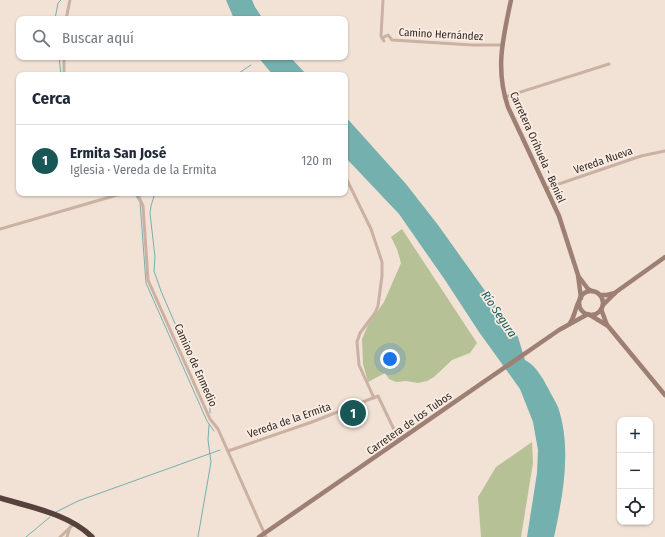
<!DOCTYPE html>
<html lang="es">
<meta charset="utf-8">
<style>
:root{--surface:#fff;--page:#f6f6f7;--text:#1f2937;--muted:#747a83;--line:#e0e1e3;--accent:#195756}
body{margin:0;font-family:"Fira Sans Condensed",sans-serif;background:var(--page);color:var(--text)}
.controls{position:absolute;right:12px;bottom:12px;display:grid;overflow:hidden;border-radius:8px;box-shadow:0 1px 3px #0004}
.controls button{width:36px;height:36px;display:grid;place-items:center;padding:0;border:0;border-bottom:1px solid var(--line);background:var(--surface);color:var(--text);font:20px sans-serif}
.you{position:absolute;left:390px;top:359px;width:14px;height:14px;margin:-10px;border:3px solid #fff;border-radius:50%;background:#1a73e8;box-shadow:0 0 0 6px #1a73e833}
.badge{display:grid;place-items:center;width:26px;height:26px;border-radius:50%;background:var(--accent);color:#fff;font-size:13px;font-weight:700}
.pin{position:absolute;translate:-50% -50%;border:2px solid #fff;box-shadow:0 1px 4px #0006}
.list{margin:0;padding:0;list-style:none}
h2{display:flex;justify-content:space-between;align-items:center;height:52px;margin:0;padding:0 16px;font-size:17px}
h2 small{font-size:13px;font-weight:400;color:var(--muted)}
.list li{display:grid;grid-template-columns:26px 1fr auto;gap:12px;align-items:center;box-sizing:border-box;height:72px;padding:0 16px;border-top:1px solid var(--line)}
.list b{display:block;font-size:15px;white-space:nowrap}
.list p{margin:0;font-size:13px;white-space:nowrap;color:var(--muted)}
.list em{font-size:13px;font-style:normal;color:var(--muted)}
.icon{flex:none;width:22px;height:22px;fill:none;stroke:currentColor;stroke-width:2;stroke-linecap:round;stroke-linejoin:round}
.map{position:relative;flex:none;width:665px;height:537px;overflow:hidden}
.search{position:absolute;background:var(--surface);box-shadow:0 1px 3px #0004;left:16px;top:16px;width:332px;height:44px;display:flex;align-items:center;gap:10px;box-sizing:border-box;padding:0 14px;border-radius:8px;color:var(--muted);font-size:15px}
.panel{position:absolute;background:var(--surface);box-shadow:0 1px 3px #0004;left:16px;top:72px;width:332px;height:124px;border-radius:8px}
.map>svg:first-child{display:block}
.green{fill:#b7c196}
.water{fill:#74b0ad}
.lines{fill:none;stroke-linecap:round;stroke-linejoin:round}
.stream{stroke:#74b0ad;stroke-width:1}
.street{stroke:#cab1a2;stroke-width:3}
.secondary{stroke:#9e7f74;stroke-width:4.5}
.highway{stroke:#56413c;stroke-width:5.5}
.labels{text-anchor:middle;stroke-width:3.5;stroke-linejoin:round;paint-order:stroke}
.street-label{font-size:11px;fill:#342825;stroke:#faede3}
.water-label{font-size:12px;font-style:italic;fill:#195756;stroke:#faede3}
</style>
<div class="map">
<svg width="665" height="537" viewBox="0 0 665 537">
<rect width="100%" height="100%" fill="#f2e2d6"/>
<g class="green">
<polygon points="402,229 477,343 470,353 452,360 434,377 427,381 418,383 406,381 396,382 389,379 385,373 368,382 363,364 362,339 368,325 384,302 401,263 397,249 391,237"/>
<polygon points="532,442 533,463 521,537 481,537 478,497 496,467"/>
</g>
<g class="water">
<polygon points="226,0 252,0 255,7 263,19 234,19"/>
<polygon points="258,57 290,57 307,75 273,75"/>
<path d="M345,116L406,184L438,225L518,337L525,360C536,366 542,377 548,388C551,394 555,401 558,407C572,448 563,496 554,537H527L537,473L538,450L533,422L520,389L479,332L445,280L399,214L345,157Z"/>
</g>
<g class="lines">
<g class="stream">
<polyline points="55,19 58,3 61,0"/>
<polyline points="59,57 61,75"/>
<polyline points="236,75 251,65"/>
<polyline points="134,193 140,202 146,283 207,421 214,431"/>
<polyline points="155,193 151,206 150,213 155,257 154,271 161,291 210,405 210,413"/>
<polyline points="56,512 78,501 220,450"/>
<polyline points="26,537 50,517"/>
<polyline points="198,537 211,462 208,440 209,425"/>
</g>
<g class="street">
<polyline points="383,0 381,36 384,41"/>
<polyline points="66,19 70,0"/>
<polyline points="382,38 388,35 392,40 472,45 502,45"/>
<polyline points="64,75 64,57"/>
<polyline points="505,97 609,64"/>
<polyline points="345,176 371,229 382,262 382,276 378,306 375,313 360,333 357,342 359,365 374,398"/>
<polyline points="547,188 641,156 665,151"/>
<polyline points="137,193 143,206 148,280 210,419 218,429 266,537"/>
<polyline points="0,229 124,193"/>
<polyline points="228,451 312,422 378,396 399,440"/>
<polyline points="60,537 75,523"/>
<polyline points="67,537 70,527"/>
</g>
<g class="secondary">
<path d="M511,0C503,38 495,69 508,107L559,216L578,275L581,298"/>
<polyline points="579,277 588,289 592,291"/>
<circle cx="591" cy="303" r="12"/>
<polyline points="600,295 607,295 615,293"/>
<polyline points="603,305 616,292 665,257"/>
<polyline points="601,309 607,325"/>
<polyline points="590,315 608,326 665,395"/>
<path d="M570,323C575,316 575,308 579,301"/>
<polyline points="259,537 559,330 588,314"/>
</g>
<path class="highway" d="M0,498C30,507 69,514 92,537"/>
</g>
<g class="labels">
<g class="street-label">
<text transform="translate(441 34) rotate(3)" y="4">Camino Hernández</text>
<text transform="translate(538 147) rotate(66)" y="4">Carretera Orihuela - Beniel</text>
<text transform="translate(603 160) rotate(-19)" y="4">Vereda Nueva</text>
<text transform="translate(196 365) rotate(66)" y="4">Camino de Enmedio</text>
<text transform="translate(289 420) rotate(-19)" y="4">Vereda de la Ermita</text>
<text transform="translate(409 423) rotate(-35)" y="4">Carretera de los Tubos</text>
</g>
<g class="water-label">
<text transform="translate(499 314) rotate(56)" y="4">Río Segura</text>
</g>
</g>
</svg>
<div class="controls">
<button>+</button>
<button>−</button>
<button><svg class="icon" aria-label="locate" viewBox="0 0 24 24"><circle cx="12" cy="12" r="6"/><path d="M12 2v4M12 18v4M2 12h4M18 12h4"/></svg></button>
</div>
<div class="you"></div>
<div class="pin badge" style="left:353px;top:413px">1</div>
<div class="search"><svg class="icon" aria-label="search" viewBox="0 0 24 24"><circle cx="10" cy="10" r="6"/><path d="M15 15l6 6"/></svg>Buscar aquí</div>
<section class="panel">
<h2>Cerca<small></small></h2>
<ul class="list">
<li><span class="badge">1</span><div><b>Ermita San José</b><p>Iglesia · Vereda de la Ermita</p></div><em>120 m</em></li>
</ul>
</section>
</div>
